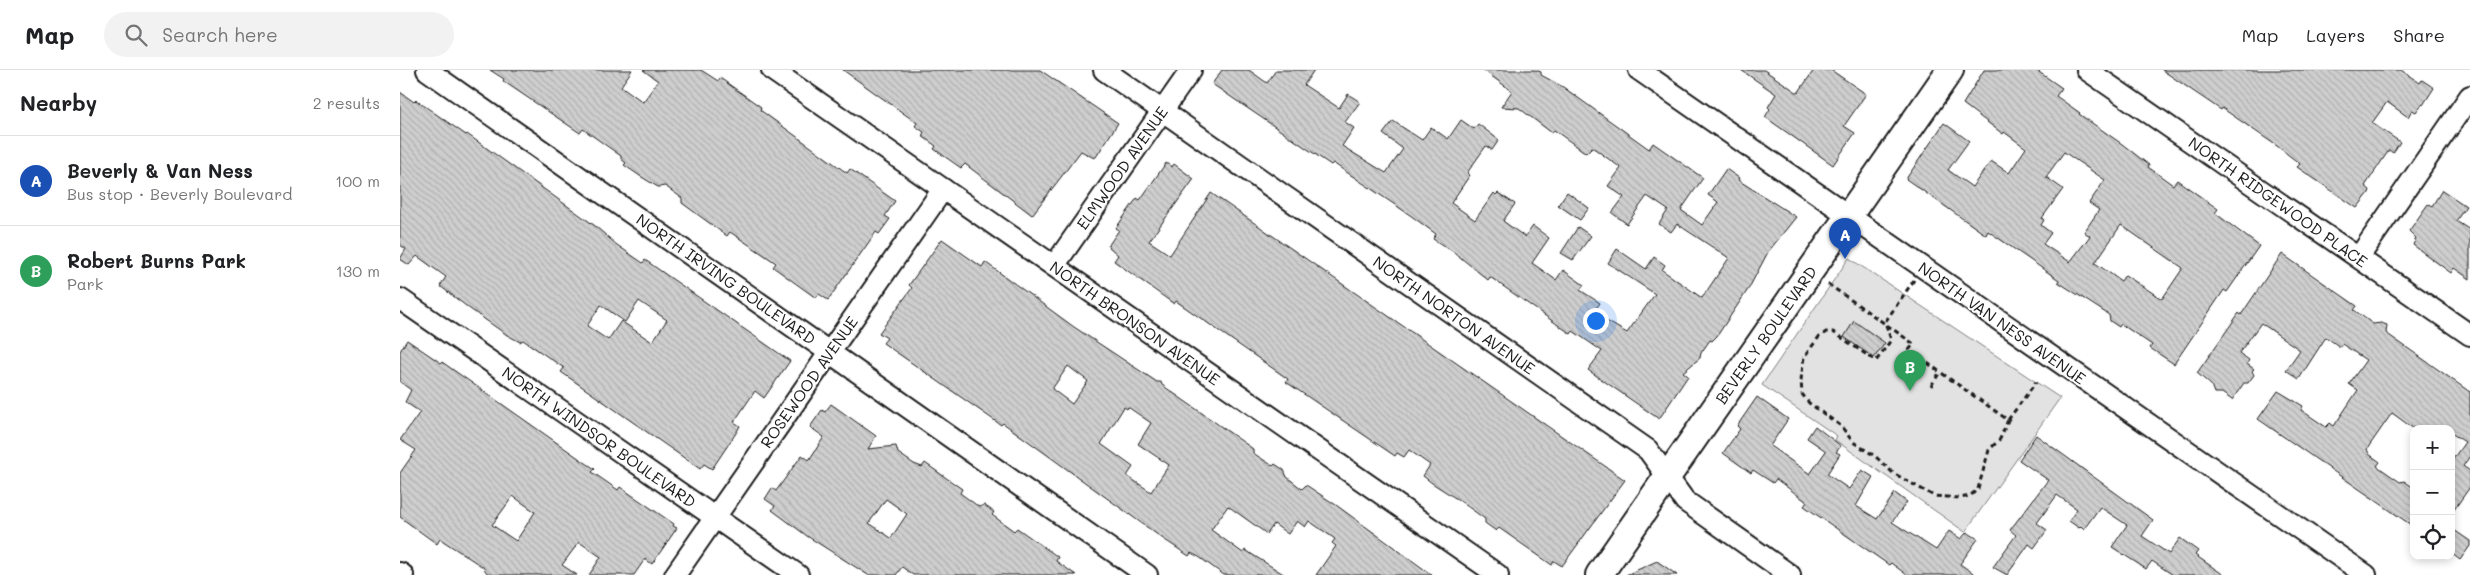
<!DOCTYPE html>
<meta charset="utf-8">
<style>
:root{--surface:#fff;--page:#f2f2f2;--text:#202124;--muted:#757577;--line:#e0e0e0;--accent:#111827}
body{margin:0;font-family:Mali,sans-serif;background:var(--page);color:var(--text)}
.controls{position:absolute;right:15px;bottom:15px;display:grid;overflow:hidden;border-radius:10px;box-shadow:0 2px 8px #0003}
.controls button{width:45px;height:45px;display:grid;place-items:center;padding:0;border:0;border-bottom:1px solid var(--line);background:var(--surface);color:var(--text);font:25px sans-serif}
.you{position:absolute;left:1195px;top:250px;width:18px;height:18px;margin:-12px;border:4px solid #fff;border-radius:50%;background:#1a73e8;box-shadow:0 0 0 8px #1a73e833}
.badge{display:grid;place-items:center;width:32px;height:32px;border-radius:50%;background:var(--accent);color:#fff;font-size:16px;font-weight:700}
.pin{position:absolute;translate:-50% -41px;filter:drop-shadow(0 1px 2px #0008)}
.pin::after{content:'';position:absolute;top:26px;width:18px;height:15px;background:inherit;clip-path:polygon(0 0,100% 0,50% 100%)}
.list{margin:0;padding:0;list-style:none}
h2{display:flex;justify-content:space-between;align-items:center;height:65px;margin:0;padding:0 20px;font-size:21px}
h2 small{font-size:16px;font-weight:400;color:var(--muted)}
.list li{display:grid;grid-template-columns:32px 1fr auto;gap:15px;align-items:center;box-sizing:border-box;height:90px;padding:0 20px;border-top:1px solid var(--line)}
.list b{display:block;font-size:19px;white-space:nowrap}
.list p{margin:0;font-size:16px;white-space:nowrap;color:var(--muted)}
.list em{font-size:16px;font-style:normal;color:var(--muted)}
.icon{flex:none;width:28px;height:28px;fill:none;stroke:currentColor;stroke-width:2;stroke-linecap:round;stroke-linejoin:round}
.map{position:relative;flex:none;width:2070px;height:505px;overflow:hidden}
header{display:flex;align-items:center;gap:30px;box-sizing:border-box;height:70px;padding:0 25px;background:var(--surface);border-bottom:1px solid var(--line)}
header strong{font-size:24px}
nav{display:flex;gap:28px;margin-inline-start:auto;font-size:18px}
.search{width:350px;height:45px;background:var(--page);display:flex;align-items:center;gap:12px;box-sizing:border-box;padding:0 18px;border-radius:28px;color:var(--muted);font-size:19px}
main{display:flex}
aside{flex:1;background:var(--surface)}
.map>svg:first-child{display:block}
.green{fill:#e2e2e2;stroke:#7f7f7f}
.building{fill:url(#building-back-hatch);stroke:#1c1c1c;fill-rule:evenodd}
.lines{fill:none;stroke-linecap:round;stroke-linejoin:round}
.minor-casing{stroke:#1c1c1c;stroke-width:24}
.major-casing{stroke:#1c1c1c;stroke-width:30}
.path{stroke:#1c1c1c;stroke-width:3;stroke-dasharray:5 4;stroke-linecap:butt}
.minor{stroke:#fff;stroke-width:20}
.major{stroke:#fff;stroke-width:26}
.labels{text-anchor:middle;stroke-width:4;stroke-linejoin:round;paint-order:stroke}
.street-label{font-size:16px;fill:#1c1c1c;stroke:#fff}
</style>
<header>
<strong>Map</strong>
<div class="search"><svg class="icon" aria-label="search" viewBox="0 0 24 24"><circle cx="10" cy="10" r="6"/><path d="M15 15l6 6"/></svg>Search here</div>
<nav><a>Map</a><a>Layers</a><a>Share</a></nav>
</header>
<main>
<aside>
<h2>Nearby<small>2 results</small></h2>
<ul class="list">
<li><span class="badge" style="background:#1a4fb4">A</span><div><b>Beverly &amp; Van Ness</b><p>Bus stop · Beverly Boulevard</p></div><em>100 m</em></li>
<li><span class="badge" style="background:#2e9e5b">B</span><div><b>Robert Burns Park</b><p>Park</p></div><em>130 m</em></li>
</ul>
</aside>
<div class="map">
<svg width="2070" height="505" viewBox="0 0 2070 505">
<defs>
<pattern id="building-back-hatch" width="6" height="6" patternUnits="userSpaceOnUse" patternTransform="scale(1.25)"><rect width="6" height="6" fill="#cecece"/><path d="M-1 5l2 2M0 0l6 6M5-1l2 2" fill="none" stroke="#b0b0b0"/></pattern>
</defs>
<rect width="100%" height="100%" fill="#fff"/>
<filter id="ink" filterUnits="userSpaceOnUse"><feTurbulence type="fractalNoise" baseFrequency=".02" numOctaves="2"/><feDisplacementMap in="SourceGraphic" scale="10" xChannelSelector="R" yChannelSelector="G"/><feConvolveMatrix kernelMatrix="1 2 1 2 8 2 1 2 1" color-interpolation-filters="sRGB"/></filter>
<g filter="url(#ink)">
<polygon class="green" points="1449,188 1660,328 1565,462 1435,370 1437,366 1362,315"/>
<g class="building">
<polygon points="90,0 232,0 221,16 243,32 258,11 243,0 301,0 318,11 320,8 361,37 360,40 447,103 450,99 495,131 485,146 490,149 479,164 476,162 428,230 419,224 416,228 373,197 376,193 330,162 327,166 282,133 282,128 265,116 258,117 240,106 224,95 226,93 221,89 221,86 183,59 180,63 103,11 104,9"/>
<polygon points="443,0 640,0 718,53 696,87 694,88 681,81 632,145 565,94 561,98 534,79 536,76 522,66 524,62 515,56 517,53"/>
<polygon points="822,0 849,0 867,13 876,0 914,0 904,15 939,38 948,24 960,32 945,52 954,58 942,76 986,103 1003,79 983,64 993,51 1022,70 1031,57 1048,69 1061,50 1074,59 1078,54 1099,70 1092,80 1086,76 1067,103 1070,105 1051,133 1075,150 1094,123 1096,125 1098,123 1115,134 1103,151 1125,167 1133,156 1149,168 1132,193 1156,210 1163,200 1184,215 1180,220 1200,233 1193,243 1227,263 1255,224 1208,193 1217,179 1246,199 1254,187 1265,195 1262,200 1302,228 1329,188 1277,154 1271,162 1259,154 1268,140 1247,126 1227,154 1212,143 1224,127 1208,116 1221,98 1192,77 1186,83 1154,60 1152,63 1119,38 1101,37 1112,21 1083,0 1135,0 1141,2 1141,5 1163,17 1249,79 1253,73 1303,108 1281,140 1302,155 1318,132 1308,125 1326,99 1339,108 1338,110 1396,147 1368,182 1349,218 1317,266 1312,271 1310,270 1301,283 1300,288 1283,302 1288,306 1259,349 1188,300 1202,281 1173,261 1171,264 1090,207 1088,210 1055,183 1033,169 1036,164 1010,145 933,93 931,95 812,14"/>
<polygon points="1341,0 1364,0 1398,23 1414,0 1431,0 1466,24 1444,56 1455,63 1433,95 1365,47 1370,39 1368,37 1376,24"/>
<path d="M1584,0H1636L1662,18L1656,26L1680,43L1679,44L1722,74L1749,95L1748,97L1773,115L1777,110L1818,139L1815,143L1859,176L1827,222L1824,220L1774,294L1750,278L1752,275L1721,254L1719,257L1710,251L1709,245L1658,212L1659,210L1588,161L1586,165L1506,109L1544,53L1569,71L1548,100L1572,117L1591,91L1609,103L1626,78L1604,62L1603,64L1563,34ZM1664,82L1705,110L1689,133L1699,140L1684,162L1690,166L1670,192L1643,174L1651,163L1641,155L1644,150L1642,148L1663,119L1646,107ZM1721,155L1783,198L1762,229L1725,205L1721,211L1695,193Z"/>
<polygon points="1762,0 2001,0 2020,13 2022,10 2034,18 2023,35 2022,34 2016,42 2012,40 2008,47 1987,32 1972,53 2000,72 1993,83 1989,80 1965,116 1970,120 1969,123 1957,138 1897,97 1900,94 1877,76 1822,38 1821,40"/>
<path d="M0,22L14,32L16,30L66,65L67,64L194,155L217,175L243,193L245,190L390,291L364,328L355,321L334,352L340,356L336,363L312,399L304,394L300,399L161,302L164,298L123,270L120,272L107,265L70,239L40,216L46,207L17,186L9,195L0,189L6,179L0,175ZM239,231L267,250L252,272L221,251L208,270L187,256L201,235L225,252Z"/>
<polygon points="766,93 772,97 774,94 794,109 749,171 770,185 811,123 1225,410 1162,496 1154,491 1152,495 1099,458 1096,461 1085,453 1085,449 1060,431 1032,413 1023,406 1030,395 1009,380 1004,387 997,383 995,386 886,312 888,309 776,231 774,234 714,191 718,185 708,176 719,160 716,158 737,128 740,130"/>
<polygon points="2042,120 2066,136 2056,151 2070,160 2070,209 2054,198 2051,203 2013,175 2016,168 2009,161 2028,134 2032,136"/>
<polygon points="1167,122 1189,138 1180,150 1158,135"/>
<polygon points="1178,157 1191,166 1173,190 1161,183"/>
<path d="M542,169L582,197L585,192L674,257L757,312H761L762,315L853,379V383L873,396L875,394L884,400L887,407L902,419L906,415L936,435L1032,505H916L936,476L932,473L935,469L909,451L905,457L897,451L888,464L874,454L867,464L828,436L811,460L814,462L843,483L845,480L885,505H824L799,487L791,483L789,486L762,468L603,353L601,355L483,273L487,268L479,263L512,218L509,215ZM668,296L688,311L672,334L652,319ZM724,337L727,339L728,337L751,353L738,374L769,395L751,422L727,406L733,397L701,374Z"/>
<polygon points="1882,184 1957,236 1954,240 1973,254 1981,253 1987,255 1986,263 2070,322 2070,386 2063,396 2070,401 2070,417 2051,444 2051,387 2053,389 2065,372 2051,363 2051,359 2014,359 1992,343 1967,379 1969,384 1980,392 1977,396 2000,412 2004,411 2014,418 2014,457 1858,349 1878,321 1903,336 1901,340 1926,357 1930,353 1934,356 1958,320 1949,314 1966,290 1942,274 1940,277 1926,267 1899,309 1886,300 1900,280 1861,253 1839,283 1849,290 1847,294 1854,299 1852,301 1854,305 1848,313 1844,313 1832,330 1822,323 1814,323 1811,315 1797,303 1839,243 1841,245"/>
<polygon points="1454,251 1485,273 1474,288 1444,267"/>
<path d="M7,270L41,293L42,292L180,389L195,399L192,402L218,420L220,417L274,454L273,456L277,458L252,494L245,489L234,505H189L201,487L179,472L162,495L177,505H94L87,503L83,497L40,469L37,474L0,447V403L16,380L0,370L20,342L5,332L11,320L0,312V281ZM113,426L135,442L116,471L92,455Z"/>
<polygon points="1357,327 1388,349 1370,376 1410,404 1426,381 1407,368 1415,356 1441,376 1436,382 1440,384 1427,404 1449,419 1462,400 1473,407 1456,436 1477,449 1495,423 1507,432 1492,452 1536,480 1549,461 1561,469 1567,462 1578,469 1560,494 1576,505 1507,505 1491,493 1489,495 1404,436 1407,432 1376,409 1373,413 1353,400 1351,403 1323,383 1340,359 1337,356"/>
<path d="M431,334L476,366L468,379L496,376L498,383L514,394L522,397L525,393L562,419L560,423L579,437L584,435L594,442L592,445L614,461L617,458L658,487L656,491L676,505H513L502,497L496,505H468L407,466L372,440L375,436L365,429L372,418L376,421L402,385L409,390L424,367L410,357L422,340L425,342ZM486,429L507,444L491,468L469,453Z"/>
<polygon points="1636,365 1753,450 1742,466 1769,484 1780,468 1798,481 1795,485 1824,505 1773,505 1752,491 1746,499 1712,477 1727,455 1700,437 1684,459 1681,456 1679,458 1669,451 1677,439 1657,425 1637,453 1647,460 1634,478 1629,474 1607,505 1593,497 1616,465 1610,460 1648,410 1619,390"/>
<polygon points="2051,458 2070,471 2070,476 2060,490 2051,483"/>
<polygon points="1257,491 1277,505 1226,505"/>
</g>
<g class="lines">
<defs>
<g id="minor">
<polyline points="27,0 747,505"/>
<polyline points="372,0 1098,505"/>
<polyline points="704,0 1248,380 1285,431 1390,505"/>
<polyline points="1239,0 1966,505"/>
<polyline points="1687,0 2070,265"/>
<polyline points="1959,187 2070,26"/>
<polyline points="654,196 791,0"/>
<polyline points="0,229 398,505"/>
<polyline points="0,503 3,505"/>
<polyline points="275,505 543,119"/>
</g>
<polyline id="major" points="1199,505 1550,0"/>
</defs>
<use href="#minor" class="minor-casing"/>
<use href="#major" class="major-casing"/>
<g class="path">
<polyline points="1514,210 1485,252 1491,270 1476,291 1433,262 1426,262 1419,267 1404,287 1401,310 1402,324 1409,333 1441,356 1453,372 1475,386 1493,403 1534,426 1560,428 1570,426 1578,419 1589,380 1600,369 1608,350"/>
<polyline points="1428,214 1514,274 1509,280 1608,350 1636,312"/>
<polyline points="1531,316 1540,302"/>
</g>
<use href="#minor" class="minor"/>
<use href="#major" class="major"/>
</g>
</g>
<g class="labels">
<g class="street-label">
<text transform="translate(722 98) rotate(-55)" y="6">ELMWOOD AVENUE</text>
<text transform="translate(1878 132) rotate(35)" y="6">NORTH RIDGEWOOD PLACE</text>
<text transform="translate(326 209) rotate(35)" y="6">NORTH IRVING BOULEVARD</text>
<text transform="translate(1054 245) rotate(35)" y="6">NORTH NORTON AVENUE</text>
<text transform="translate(735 253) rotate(35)" y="6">NORTH BRONSON AVENUE</text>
<text transform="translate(1602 253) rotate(35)" y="6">NORTH VAN NESS AVENUE</text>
<text transform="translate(1366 265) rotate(-55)" y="6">BEVERLY BOULEVARD</text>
<text transform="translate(409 312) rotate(-55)" y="6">ROSEWOOD AVENUE</text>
<text transform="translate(199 367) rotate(35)" y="6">NORTH WINDSOR BOULEVARD</text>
</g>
</g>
</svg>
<div class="controls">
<button>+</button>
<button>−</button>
<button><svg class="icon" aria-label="locate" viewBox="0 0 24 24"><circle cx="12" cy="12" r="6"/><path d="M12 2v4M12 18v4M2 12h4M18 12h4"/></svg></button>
</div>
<div class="you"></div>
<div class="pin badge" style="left:1445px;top:189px;background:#1a4fb4">A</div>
<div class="pin badge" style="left:1510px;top:321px;background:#2e9e5b">B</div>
</div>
</main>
